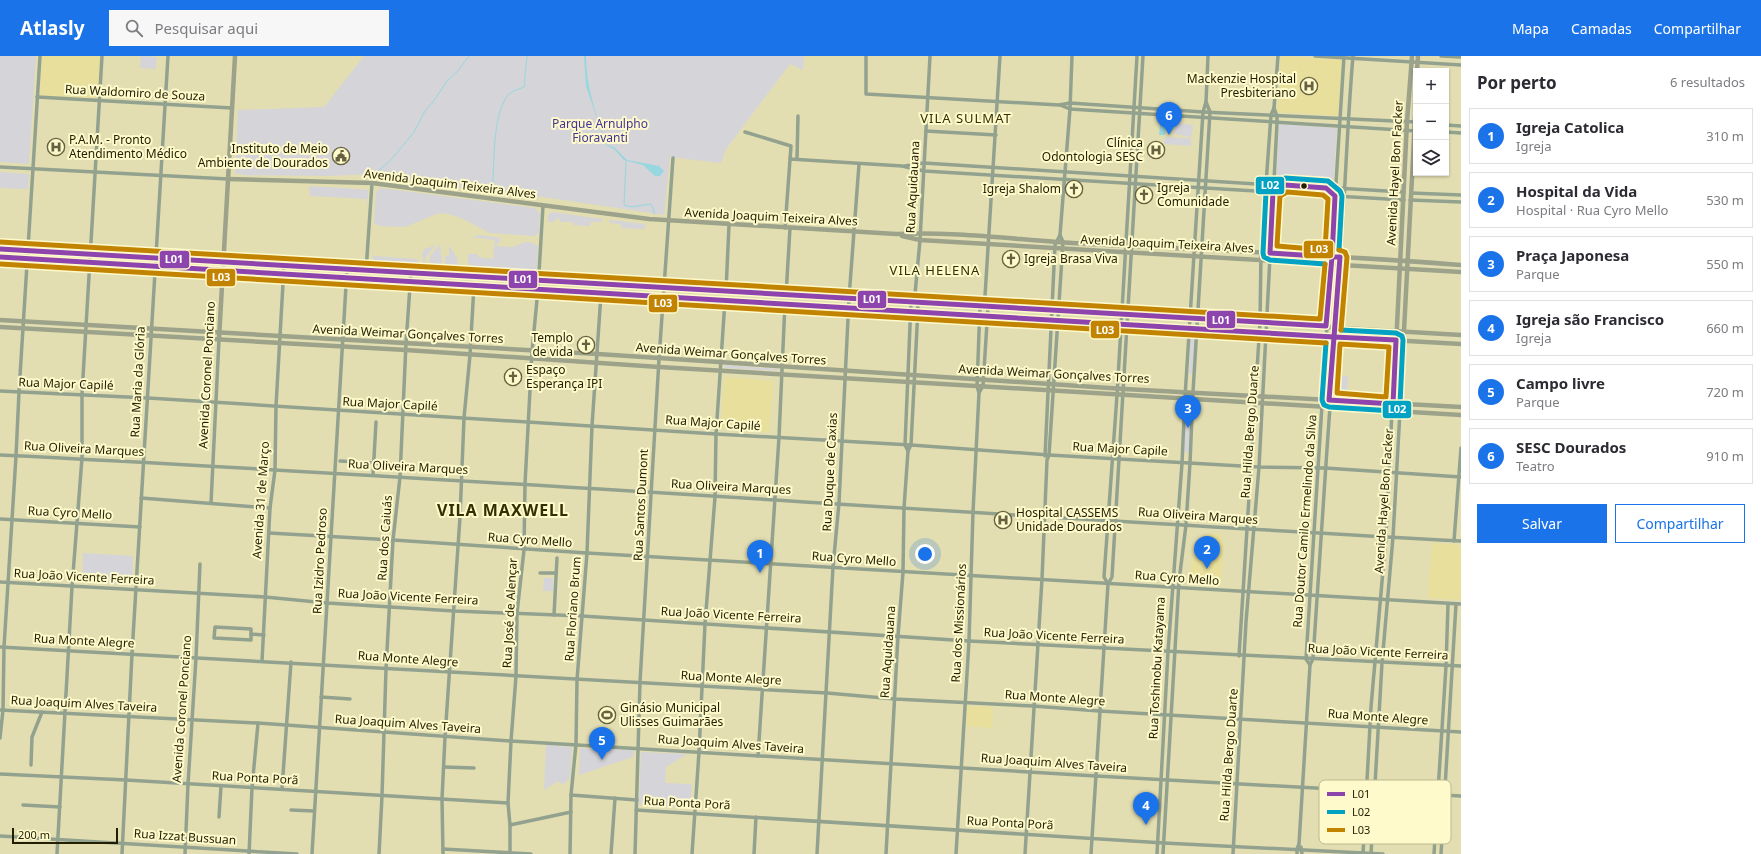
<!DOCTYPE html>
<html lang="pt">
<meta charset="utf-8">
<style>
:root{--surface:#fff;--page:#f7f7f7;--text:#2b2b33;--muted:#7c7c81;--line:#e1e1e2;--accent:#1a73e8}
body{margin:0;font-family:"Noto Sans",sans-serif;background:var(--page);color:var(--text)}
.controls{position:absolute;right:12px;top:12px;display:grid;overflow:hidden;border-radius:0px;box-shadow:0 1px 3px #0004}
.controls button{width:36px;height:36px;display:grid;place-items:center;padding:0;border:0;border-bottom:1px solid var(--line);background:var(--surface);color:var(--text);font:20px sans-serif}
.scale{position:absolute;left:12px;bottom:10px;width:106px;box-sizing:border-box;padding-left:4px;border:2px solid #221e00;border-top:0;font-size:11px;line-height:14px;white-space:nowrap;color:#221e00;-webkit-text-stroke:3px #fffacb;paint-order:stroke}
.you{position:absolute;left:925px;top:498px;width:14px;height:14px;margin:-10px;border:3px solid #fff;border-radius:50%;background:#1a73e8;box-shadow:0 0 0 6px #1a73e833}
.badge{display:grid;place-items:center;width:26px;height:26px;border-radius:50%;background:var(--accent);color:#fff;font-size:13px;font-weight:700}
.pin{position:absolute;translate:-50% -33px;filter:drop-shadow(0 1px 2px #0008)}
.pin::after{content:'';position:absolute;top:21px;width:14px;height:12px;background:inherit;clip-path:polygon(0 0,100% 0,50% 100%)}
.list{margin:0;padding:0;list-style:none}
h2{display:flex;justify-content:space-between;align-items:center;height:52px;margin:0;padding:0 16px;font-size:17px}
h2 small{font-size:13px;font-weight:400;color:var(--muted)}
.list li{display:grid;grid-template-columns:26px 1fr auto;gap:12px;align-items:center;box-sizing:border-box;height:56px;margin:0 8px 8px;padding:0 8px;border:1px solid var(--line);border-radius:0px}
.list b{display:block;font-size:15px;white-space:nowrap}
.list p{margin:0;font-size:13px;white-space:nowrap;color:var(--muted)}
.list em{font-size:13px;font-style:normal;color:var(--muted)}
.actions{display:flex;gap:8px;padding:12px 16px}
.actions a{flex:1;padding:9px 0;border:1px solid var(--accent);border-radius:0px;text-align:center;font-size:14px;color:var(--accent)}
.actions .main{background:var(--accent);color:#fff}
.icon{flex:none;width:22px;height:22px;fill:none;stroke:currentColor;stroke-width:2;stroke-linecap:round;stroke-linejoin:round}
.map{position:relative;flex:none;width:1461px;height:798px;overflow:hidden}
header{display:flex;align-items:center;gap:24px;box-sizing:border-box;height:56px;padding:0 20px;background:var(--accent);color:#fff}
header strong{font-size:19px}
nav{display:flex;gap:22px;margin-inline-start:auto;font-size:14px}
.search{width:280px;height:36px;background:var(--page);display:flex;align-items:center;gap:10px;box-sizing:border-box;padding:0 14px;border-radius:0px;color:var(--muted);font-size:15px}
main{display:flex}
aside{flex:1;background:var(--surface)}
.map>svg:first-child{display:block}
.built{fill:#e7df9b}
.green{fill:#d4d4d9}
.water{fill:#97d7e0}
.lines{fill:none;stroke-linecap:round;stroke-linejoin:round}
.stream{stroke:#97d7e0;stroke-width:1}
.minor{stroke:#93a28e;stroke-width:3.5}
.major{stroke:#9ca38a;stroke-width:4.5}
.bus-1-casing{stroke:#fffacb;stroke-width:8}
.bus-2-casing{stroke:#fffacb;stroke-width:8}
.bus-3-casing{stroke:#fffacb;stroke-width:8}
.bus-1{stroke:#8e44ad;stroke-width:5}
.bus-2{stroke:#02a2c4;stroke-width:5}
.bus-3{stroke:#c28400;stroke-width:5}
.bus-dot{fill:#221e00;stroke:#fffacb;stroke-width:1.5}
.labels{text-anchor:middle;stroke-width:4;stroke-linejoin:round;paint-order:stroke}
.poi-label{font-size:12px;fill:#221e00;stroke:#fffacb;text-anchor:start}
.street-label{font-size:12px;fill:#221e00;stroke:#fffacb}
.park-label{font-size:12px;fill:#403597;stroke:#fffacb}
.neighbourhood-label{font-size:13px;letter-spacing:1px;fill:#342f03;stroke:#fffacb}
.district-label{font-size:16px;font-weight:bold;letter-spacing:1px;fill:#342f03;stroke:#fffacb}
.key{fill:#fffacb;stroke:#bdb88e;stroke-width:1}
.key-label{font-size:11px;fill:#221e00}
.line-badge{stroke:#fffacb;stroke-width:1.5}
.badge-label{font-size:11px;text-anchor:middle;font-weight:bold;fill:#fff}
</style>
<header>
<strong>Atlasly</strong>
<div class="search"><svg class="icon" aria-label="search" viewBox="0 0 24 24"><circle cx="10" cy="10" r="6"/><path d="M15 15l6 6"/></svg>Pesquisar aqui</div>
<nav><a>Mapa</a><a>Camadas</a><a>Compartilhar</a></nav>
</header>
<main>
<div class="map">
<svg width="1461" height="798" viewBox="0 0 1461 798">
<rect width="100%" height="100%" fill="#e3deb2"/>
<g class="built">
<polygon points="42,0 101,0 98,42 40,40"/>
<polygon points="1281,0 1342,4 1338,60 1277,56"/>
<polygon points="1148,88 1164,92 1164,100 1149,96"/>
<polygon points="725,321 773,325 769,376 721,372"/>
<polygon points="1205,478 1222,478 1222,486 1224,486 1221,530 1190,528 1192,498 1195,498 1195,486 1205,487"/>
<polygon points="1432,487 1461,489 1461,544 1428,542"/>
<polygon points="967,650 993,651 992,672 966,670"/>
</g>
<g class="green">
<polygon points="0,0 36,0 29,108 0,106"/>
<polygon points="141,0 157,1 156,13 140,12"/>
<polygon points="364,0 804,0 803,14 790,8 726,93 721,107 670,101 664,159 543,141 510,140 371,118 329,120 243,119 235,117 238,54 324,51"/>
<polygon points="1175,67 1193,69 1191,81 1174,78"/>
<polygon points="1279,68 1337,72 1333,128 1276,124"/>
<polygon points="1165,81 1191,82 1191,90 1164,88"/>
<polygon points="0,116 29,118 28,133 0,132"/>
<polygon points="309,130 344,132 368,134 368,151 367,143 310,140"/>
<polygon points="381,132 535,152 540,157 539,177 534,180 490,177 461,162 448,158 439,157 405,171 380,170 374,167 376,136"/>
<polygon points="552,156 602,163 602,166 590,166 590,170 573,169 573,166 560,166 560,163 555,163 555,166 548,166 548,159"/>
<polygon points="610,164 645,168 645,173 621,172 621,168 609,167"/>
<path d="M479,179L500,182V185L496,189L497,190C502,190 506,191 511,191C519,191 526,180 538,191L536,218L474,214L468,207V198H478V201L493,203L495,184L472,181Z"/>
<polygon points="436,188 426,201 425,210 423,209 423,203 422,198 426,191 427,193"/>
<polygon points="440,188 442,208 439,211 429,211 430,200"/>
<polygon points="449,189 457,202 458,212 448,212 445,208 445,200 449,200"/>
<polygon points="373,200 417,203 419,206 414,211 373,208"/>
<polygon points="1191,274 1196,274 1192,318 1189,318"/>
<polygon points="725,309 778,313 778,314 777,315 725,312"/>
<polygon points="1338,320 1348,320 1347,336 1338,335"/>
<polygon points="1187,348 1191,348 1189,395 1184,397"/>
<polygon points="83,497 133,500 132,529 82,526"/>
<polygon points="544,522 553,522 553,535 543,535"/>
<polygon points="546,689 572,691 570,722 563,728 559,727 558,725 544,734"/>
<polygon points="580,692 634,694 633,701 579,719"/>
<polygon points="641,696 687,698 666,711 665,727 692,728 690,752 639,748"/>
</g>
<g class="water">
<path d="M584,0H586C586,30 596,60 607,89L614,91L627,104L659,110L664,115L660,120H655L643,109L624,104L614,93L606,89L586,30Z"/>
<polygon points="1160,66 1166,67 1165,79 1159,79"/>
</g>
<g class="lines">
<g class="stream">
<polyline points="626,105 624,149 631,151 651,148 654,154 654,158"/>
<polyline points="377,116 391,104 414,76 425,55 433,46 447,25 458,15 469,0"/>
<path d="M493,127C494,104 493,53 510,37C514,34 520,33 524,31L527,0"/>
</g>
<g class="minor">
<polyline points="866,0 866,38 1059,49 1070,47 1203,56 1416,66"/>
<polyline points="1315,0 1461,9"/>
<polyline points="1441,0 1461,1"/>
<polyline points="37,41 232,52"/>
<polyline points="1060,49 1070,53 1416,75"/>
<polyline points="1446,69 1461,70"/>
<polyline points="926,75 996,79"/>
<polyline points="745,76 791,90 785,172"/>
<polyline points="1446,76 1461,77"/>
<polyline points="790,103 902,110 924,115 1273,136"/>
<polyline points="797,103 798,60"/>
<polyline points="905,110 924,107 1273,129"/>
<polyline points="0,111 228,123"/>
<polyline points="1335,132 1404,136"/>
<polyline points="1411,137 1461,139"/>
<polyline points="1335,140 1404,144"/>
<polyline points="1410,144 1461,146"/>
<polyline points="366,215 372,127"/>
<polyline points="726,235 729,169"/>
<polyline points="786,239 790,172"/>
<polyline points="0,335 148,342 716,378 911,389 1049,399 1259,411 1325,412 1461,421"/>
<polyline points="979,337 983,330 988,251 985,240 1000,0"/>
<polyline points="908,395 905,389 911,246 915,238"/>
<path d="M0,399C487,423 974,459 1461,485"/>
<polyline points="1045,400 1055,189 1060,179"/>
<polyline points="340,405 392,408"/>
<polyline points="373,419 376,366"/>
<polyline points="141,442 270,452"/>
<polyline points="211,447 219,283"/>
<polyline points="0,463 140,471"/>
<polyline points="269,477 393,484 587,497 1461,548"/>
<polyline points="1454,485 1461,392"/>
<polyline points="540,517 556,517"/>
<polyline points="0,526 265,541 327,547 454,555 582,560 969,585 1461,610"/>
<polyline points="1108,528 1104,521 1117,339 1137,0"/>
<polyline points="554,559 557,502"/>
<polygon points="215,571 251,573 251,584 214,582"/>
<polyline points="251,578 264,579"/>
<polyline points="0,591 827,637 895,643 1033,650 1099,655 1461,676"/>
<polyline points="1239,600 1260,266 1261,197 1271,59 1274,52 1278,0"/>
<polyline points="262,605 270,452 275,414 276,350 284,210"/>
<polyline points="1310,609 1306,603 1344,0"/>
<polyline points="321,641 350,643"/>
<polyline points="0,654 258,667 511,685 1096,720 1461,740"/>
<polyline points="0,682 3,654 4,591 16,400 19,336 40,0"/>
<polyline points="758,700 779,381 785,247"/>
<polyline points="31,709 32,681 42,656"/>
<polyline points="444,711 474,712"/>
<polyline points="0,718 126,724 508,747"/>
<polyline points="282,733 291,606"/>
<polyline points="571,739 637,744"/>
<polyline points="23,749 60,751"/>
<polyline points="291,754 314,755"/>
<polyline points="636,754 1164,787 1383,798"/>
<polyline points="219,761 221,730"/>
<polyline points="510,769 571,756"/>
<polyline points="0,780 297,798"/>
<polyline points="1301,791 1302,798"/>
<polyline points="443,793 531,798"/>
<polyline points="57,798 72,531 82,402 82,338 102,0"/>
<polyline points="122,798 132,598 168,0"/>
<polyline points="185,798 188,728 196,602 200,508"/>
<polyline points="249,798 252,732 258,667"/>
<polyline points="312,798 347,213"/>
<polyline points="379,798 382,740 386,613 393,484 400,421 406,287 411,216"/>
<polyline points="443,798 442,743 445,681 460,461 464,362 470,299 474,229"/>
<polyline points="510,798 510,769 508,747 511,685 516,620 517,557 524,494 525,428 532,296 538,233 543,150"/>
<polyline points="570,798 571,739 576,688 577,624 587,497 592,370 601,238"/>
<polyline points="611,798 615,742"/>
<polyline points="635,798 640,626 659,303 673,102"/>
<polyline points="692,798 699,696 705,568 715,441 716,378 725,244"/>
<polyline points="754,798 756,761"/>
<polyline points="817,798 833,511 839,447 849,242 859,108"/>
<polyline points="886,798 898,580 903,516 904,452 908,395 911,389 918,252 915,238 920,184 930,0"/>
<polyline points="956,798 969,585 973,456 979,337 977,330 980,250 985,240"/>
<polyline points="1025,798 1042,523 1047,404 1049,399 1063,186 1060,179 1070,53 1072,0"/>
<path d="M1091,798L1108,528L1112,521C1123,348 1133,174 1143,0"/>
<polyline points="1157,798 1168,596 1182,407 1185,341 1203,56 1206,46 1208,0"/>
<polyline points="1163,798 1179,525 1186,469 1190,407 1193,336 1210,56 1206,46"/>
<polyline points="1233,798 1246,566 1259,411 1277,67 1277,60 1274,52"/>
<path d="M1297,798V793L1299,788L1310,609L1313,603C1322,472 1330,340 1340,209C1345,140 1347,70 1353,0"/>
<polyline points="1363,798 1371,651 1386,480 1392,354"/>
<polyline points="1371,798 1382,607 1393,481 1400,355"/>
<polyline points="1434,798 1446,610 1448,548"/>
<polyline points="1441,798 1456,548"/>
</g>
<g class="major">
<polyline points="1417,15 1418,0"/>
<path d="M228,123L372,127L649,163L896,178C960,175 1024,185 1089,188C1213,194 1337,199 1461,209"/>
<polyline points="902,180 920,184 1461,216"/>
<polyline points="0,193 1461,279"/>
<polyline points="0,201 1267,277 1461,288"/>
<polyline points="0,264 598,298 1124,333 1461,351"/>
<polyline points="0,271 406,294 659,311 1461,359"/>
<polyline points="219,283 235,0"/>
<polyline points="1393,351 1407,66 1412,0"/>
<polyline points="1400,351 1416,45"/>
</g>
<defs>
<g id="bus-1">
<polygon points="1285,129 1326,132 1335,140 1332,201 1270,197 1273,136"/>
<polyline points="0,193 1326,270 1332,201"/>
<polyline points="0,201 1334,281"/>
<polyline points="1332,201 1340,201 1334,281"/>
<polygon points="1334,281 1396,284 1393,348 1329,344"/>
</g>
<g id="bus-2">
<polyline points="1325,208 1270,204 1264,201 1263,197 1266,136 1269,130 1285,122 1328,125 1340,135 1342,140 1339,194"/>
<polyline points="1326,287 1322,344 1324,349 1329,351 1393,355 1398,353 1400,348 1403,284 1402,280 1396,277 1341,274"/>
</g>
<g id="bus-3">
<polygon points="1287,136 1323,139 1328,143 1325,194 1277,190 1280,140"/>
<polyline points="0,186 1320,263 1325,208"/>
<polyline points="1339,194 1345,196 1347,201 1341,274"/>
<polyline points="0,208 1326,287"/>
<polygon points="1340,288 1389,291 1386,341 1337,337"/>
</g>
</defs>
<use href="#bus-1" class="bus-1-casing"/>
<use href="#bus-2" class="bus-2-casing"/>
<use href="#bus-3" class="bus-3-casing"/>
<use href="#bus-1" class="bus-1"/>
<use href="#bus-2" class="bus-2"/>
<use href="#bus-3" class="bus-3"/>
</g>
<defs>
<symbol id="hospital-ring" viewBox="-11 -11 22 22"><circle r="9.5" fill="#fffacb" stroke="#66613e" stroke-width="1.5"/><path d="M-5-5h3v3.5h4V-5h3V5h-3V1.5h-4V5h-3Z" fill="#66613e"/></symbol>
<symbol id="civic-ring" viewBox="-11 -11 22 22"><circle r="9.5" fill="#fffacb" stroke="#66613e" stroke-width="1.5"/><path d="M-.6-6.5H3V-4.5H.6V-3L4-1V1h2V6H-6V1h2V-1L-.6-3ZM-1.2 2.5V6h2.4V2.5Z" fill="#66613e"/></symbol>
<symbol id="church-ring" viewBox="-11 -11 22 22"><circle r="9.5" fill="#fffacb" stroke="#66613e" stroke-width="1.5"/><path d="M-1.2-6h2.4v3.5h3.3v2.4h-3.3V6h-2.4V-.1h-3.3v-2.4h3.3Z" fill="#66613e"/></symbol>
<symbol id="stadium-ring" viewBox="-11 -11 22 22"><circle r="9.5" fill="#fffacb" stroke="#66613e" stroke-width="1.5"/><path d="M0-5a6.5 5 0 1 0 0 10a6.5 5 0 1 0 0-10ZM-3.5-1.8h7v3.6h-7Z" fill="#66613e"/></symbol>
</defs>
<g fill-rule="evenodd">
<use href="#hospital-ring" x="1299" y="20" width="20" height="20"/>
<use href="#hospital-ring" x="46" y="81" width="20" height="20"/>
<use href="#hospital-ring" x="1146" y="84" width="20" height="20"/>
<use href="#civic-ring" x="331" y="90" width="20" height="20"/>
<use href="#church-ring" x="1064" y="123" width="20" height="20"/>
<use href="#church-ring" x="1134" y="129" width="20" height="20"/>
<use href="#church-ring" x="1001" y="193" width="20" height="20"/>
<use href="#church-ring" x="576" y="279" width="20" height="20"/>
<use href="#church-ring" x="503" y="311" width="20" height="20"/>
<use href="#hospital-ring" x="993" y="454" width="20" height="20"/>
<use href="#stadium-ring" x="597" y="649" width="20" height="20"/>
</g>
<circle class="bus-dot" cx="1304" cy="130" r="3.5"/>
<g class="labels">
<g class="poi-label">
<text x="1296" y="27" text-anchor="end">Mackenzie Hospital<tspan x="1296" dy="14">Presbiteriano</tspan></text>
<text x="69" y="88">P.A.M. - Pronto<tspan x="69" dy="14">Atendimento Médico</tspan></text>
<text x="1143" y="91" text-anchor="end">Clínica<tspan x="1143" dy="14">Odontologia SESC</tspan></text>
<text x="328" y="97" text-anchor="end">Instituto de Meio<tspan x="328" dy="14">Ambiente de Dourados</tspan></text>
<text x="1157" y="136">Igreja<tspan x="1157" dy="14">Comunidade</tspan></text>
<text x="1061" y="137" text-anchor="end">Igreja Shalom</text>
<text x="1024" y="207">Igreja Brasa Viva</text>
<text x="573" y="286" text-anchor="end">Templo<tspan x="573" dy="14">de vida</tspan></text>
<text x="526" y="318">Espaço<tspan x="526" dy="14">Esperança IPI</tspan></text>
<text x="1016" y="461">Hospital CASSEMS<tspan x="1016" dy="14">Unidade Dourados</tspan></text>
<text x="620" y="656">Ginásio Municipal<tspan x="620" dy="14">Ulisses Guimarães</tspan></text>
</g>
<g class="street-label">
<text transform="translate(135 37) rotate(3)" y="4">Rua Waldomiro de Souza</text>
<text transform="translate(1395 117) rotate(-87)" y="4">Avenida Hayel Bon Facker</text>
<text transform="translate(450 128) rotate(7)" y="4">Avenida Joaquim Teixeira Alves</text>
<text transform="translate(913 131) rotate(-87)" y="4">Rua Aquidauana</text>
<text transform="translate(771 161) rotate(3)" y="4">Avenida Joaquim Teixeira Alves</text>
<text transform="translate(1167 188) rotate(3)" y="4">Avenida Joaquim Teixeira Alves</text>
<text transform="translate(408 278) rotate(3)" y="4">Avenida Weimar Gonçalves Torres</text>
<text transform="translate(731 298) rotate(4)" y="4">Avenida Weimar Gonçalves Torres</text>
<text transform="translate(1054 318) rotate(3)" y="4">Avenida Weimar Gonçalves Torres</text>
<text transform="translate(207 319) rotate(-87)" y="4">Avenida Coronel Ponciano</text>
<text transform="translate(138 326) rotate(-87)" y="4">Rua Maria da Glória</text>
<text transform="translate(66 328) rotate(2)" y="4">Rua Major Capilé</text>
<text transform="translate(390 348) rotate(3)" y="4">Rua Major Capilé</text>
<text transform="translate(713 367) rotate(4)" y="4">Rua Major Capilé</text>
<text transform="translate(1250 376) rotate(-86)" y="4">Rua Hilda Bergo Duarte</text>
<text transform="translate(84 393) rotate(3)" y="4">Rua Oliveira Marques</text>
<text transform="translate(1120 393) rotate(3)" y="4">Rua Major Capile</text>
<text transform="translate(408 411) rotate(3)" y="4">Rua Oliveira Marques</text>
<text transform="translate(830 416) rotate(-87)" y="4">Rua Duque de Caxias</text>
<text transform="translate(731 431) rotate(3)" y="4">Rua Oliveira Marques</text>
<text transform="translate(261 444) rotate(-86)" y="4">Avenida 31 de Março</text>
<text transform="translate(1384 445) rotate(-86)" y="4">Avenida Hayel Bon Facker</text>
<text transform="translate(641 449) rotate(-87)" y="4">Rua Santos Dumont</text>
<text transform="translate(70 457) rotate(3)" y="4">Rua Cyro Mello</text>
<text transform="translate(1198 460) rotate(4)" y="4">Rua Oliveira Marques</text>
<text transform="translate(1305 465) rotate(-86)" y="4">Rua Doutor Camilo Ermelindo da Silva</text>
<text transform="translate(385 482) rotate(-86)" y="4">Rua dos Caiuás</text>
<text transform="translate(530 484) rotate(4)" y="4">Rua Cyro Mello</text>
<text transform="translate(854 503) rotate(4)" y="4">Rua Cyro Mello</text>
<text transform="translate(320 505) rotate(-87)" y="4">Rua Izidro Pedroso</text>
<text transform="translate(84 521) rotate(3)" y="4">Rua João Vicente Ferreira</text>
<text transform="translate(1177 522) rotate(4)" y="4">Rua Cyro Mello</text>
<text transform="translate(408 541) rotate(3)" y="4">Rua João Vicente Ferreira</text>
<text transform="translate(573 553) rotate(-86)" y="4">Rua Floriano Brum</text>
<text transform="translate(510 557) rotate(-87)" y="4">Rua José de Alençar</text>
<text transform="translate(731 559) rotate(3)" y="4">Rua João Vicente Ferreira</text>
<text transform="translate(959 567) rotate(-87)" y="4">Rua dos Missionários</text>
<text transform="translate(1054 580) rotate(3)" y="4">Rua João Vicente Ferreira</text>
<text transform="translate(84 585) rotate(3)" y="4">Rua Monte Alegre</text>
<text transform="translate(888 596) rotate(-86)" y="4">Rua Aquidauana</text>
<text transform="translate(1378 596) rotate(3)" y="4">Rua João Vicente Ferreira</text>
<text transform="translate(408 603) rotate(4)" y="4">Rua Monte Alegre</text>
<text transform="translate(1157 612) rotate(-87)" y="4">Rua Toshinobu Katayama</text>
<text transform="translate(731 622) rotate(3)" y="4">Rua Monte Alegre</text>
<text transform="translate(1055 642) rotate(4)" y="4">Rua Monte Alegre</text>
<text transform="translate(84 648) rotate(3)" y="4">Rua Joaquim Alves Taveira</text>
<text transform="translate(182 653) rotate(-86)" y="4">Avenida Coronel Ponciano</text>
<text transform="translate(1378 661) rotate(4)" y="4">Rua Monte Alegre</text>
<text transform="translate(408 668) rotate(4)" y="4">Rua Joaquim Alves Taveira</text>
<text transform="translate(731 688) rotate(4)" y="4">Rua Joaquim Alves Taveira</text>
<text transform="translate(1229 699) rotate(-86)" y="4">Rua Hilda Bergo Duarte</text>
<text transform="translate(1054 707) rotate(4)" y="4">Rua Joaquim Alves Taveira</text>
<text transform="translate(255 722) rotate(3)" y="4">Rua Ponta Porã</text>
<text transform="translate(687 747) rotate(3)" y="4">Rua Ponta Porã</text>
<text transform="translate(1010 767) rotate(3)" y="4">Rua Ponta Porã</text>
<text transform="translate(185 781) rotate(4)" y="4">Rua Izzat Bussuan</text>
</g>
<g class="park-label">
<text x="600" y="72">Parque Arnulpho<tspan x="600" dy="14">Fioravanti</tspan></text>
</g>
<g class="neighbourhood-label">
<text x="966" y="67">VILA SULMAT</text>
<text x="935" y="219">VILA HELENA</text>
</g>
<g class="district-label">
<text x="503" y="460">VILA MAXWELL</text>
</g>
</g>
<rect x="1319" y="724" width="132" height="64" rx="6" class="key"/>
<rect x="1327" y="736" width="18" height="4" fill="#8e44ad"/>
<rect x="1327" y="754" width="18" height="4" fill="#02a2c4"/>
<rect x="1327" y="772" width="18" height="4" fill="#c28400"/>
<g class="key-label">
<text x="1352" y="742">L01</text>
<text x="1352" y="760">L02</text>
<text x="1352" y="778">L03</text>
</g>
<g class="line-badge">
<rect x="1255" y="120" width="30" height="19" rx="4" fill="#02a2c4"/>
<rect x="1303" y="184" width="31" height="19" rx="4" fill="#c28400"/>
<rect x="159" y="194" width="31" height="19" rx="4" fill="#8e44ad"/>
<rect x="206" y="212" width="30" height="19" rx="4" fill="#c28400"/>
<rect x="508" y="214" width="30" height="19" rx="4" fill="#8e44ad"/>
<rect x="857" y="234" width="30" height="19" rx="4" fill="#8e44ad"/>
<rect x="648" y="238" width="30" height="19" rx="4" fill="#c28400"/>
<rect x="1206" y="254" width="30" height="19" rx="4" fill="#8e44ad"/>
<rect x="1090" y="264" width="30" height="19" rx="4" fill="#c28400"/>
<rect x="1382" y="344" width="30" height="19" rx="4" fill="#02a2c4"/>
</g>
<g class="badge-label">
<text x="1270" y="133">L02</text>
<text x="1319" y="197">L03</text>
<text x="174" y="207">L01</text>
<text x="221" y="225">L03</text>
<text x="523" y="227">L01</text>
<text x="872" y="247">L01</text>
<text x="663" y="251">L03</text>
<text x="1221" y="268">L01</text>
<text x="1105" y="278">L03</text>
<text x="1397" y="357">L02</text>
</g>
</svg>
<div class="controls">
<button>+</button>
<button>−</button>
<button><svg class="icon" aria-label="layers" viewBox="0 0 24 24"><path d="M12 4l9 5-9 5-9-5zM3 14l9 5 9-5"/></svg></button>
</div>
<div class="scale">200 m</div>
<div class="you"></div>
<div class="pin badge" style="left:760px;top:517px">1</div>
<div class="pin badge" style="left:1207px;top:513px">2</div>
<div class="pin badge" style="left:1188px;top:372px">3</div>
<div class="pin badge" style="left:1146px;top:769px">4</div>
<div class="pin badge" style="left:602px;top:704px">5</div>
<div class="pin badge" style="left:1169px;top:79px">6</div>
</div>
<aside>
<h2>Por perto<small>6 resultados</small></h2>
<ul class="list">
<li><span class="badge">1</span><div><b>Igreja Catolica</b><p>Igreja</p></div><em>310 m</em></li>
<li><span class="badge">2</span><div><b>Hospital da Vida</b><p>Hospital · Rua Cyro Mello</p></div><em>530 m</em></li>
<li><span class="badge">3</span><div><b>Praça Japonesa</b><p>Parque</p></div><em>550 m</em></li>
<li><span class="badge">4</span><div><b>Igreja são Francisco</b><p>Igreja</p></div><em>660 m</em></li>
<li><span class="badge">5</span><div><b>Campo livre</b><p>Parque</p></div><em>720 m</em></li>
<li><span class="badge">6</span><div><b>SESC Dourados</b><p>Teatro</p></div><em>910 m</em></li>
</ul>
<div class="actions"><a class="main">Salvar</a><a>Compartilhar</a></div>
</aside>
</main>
